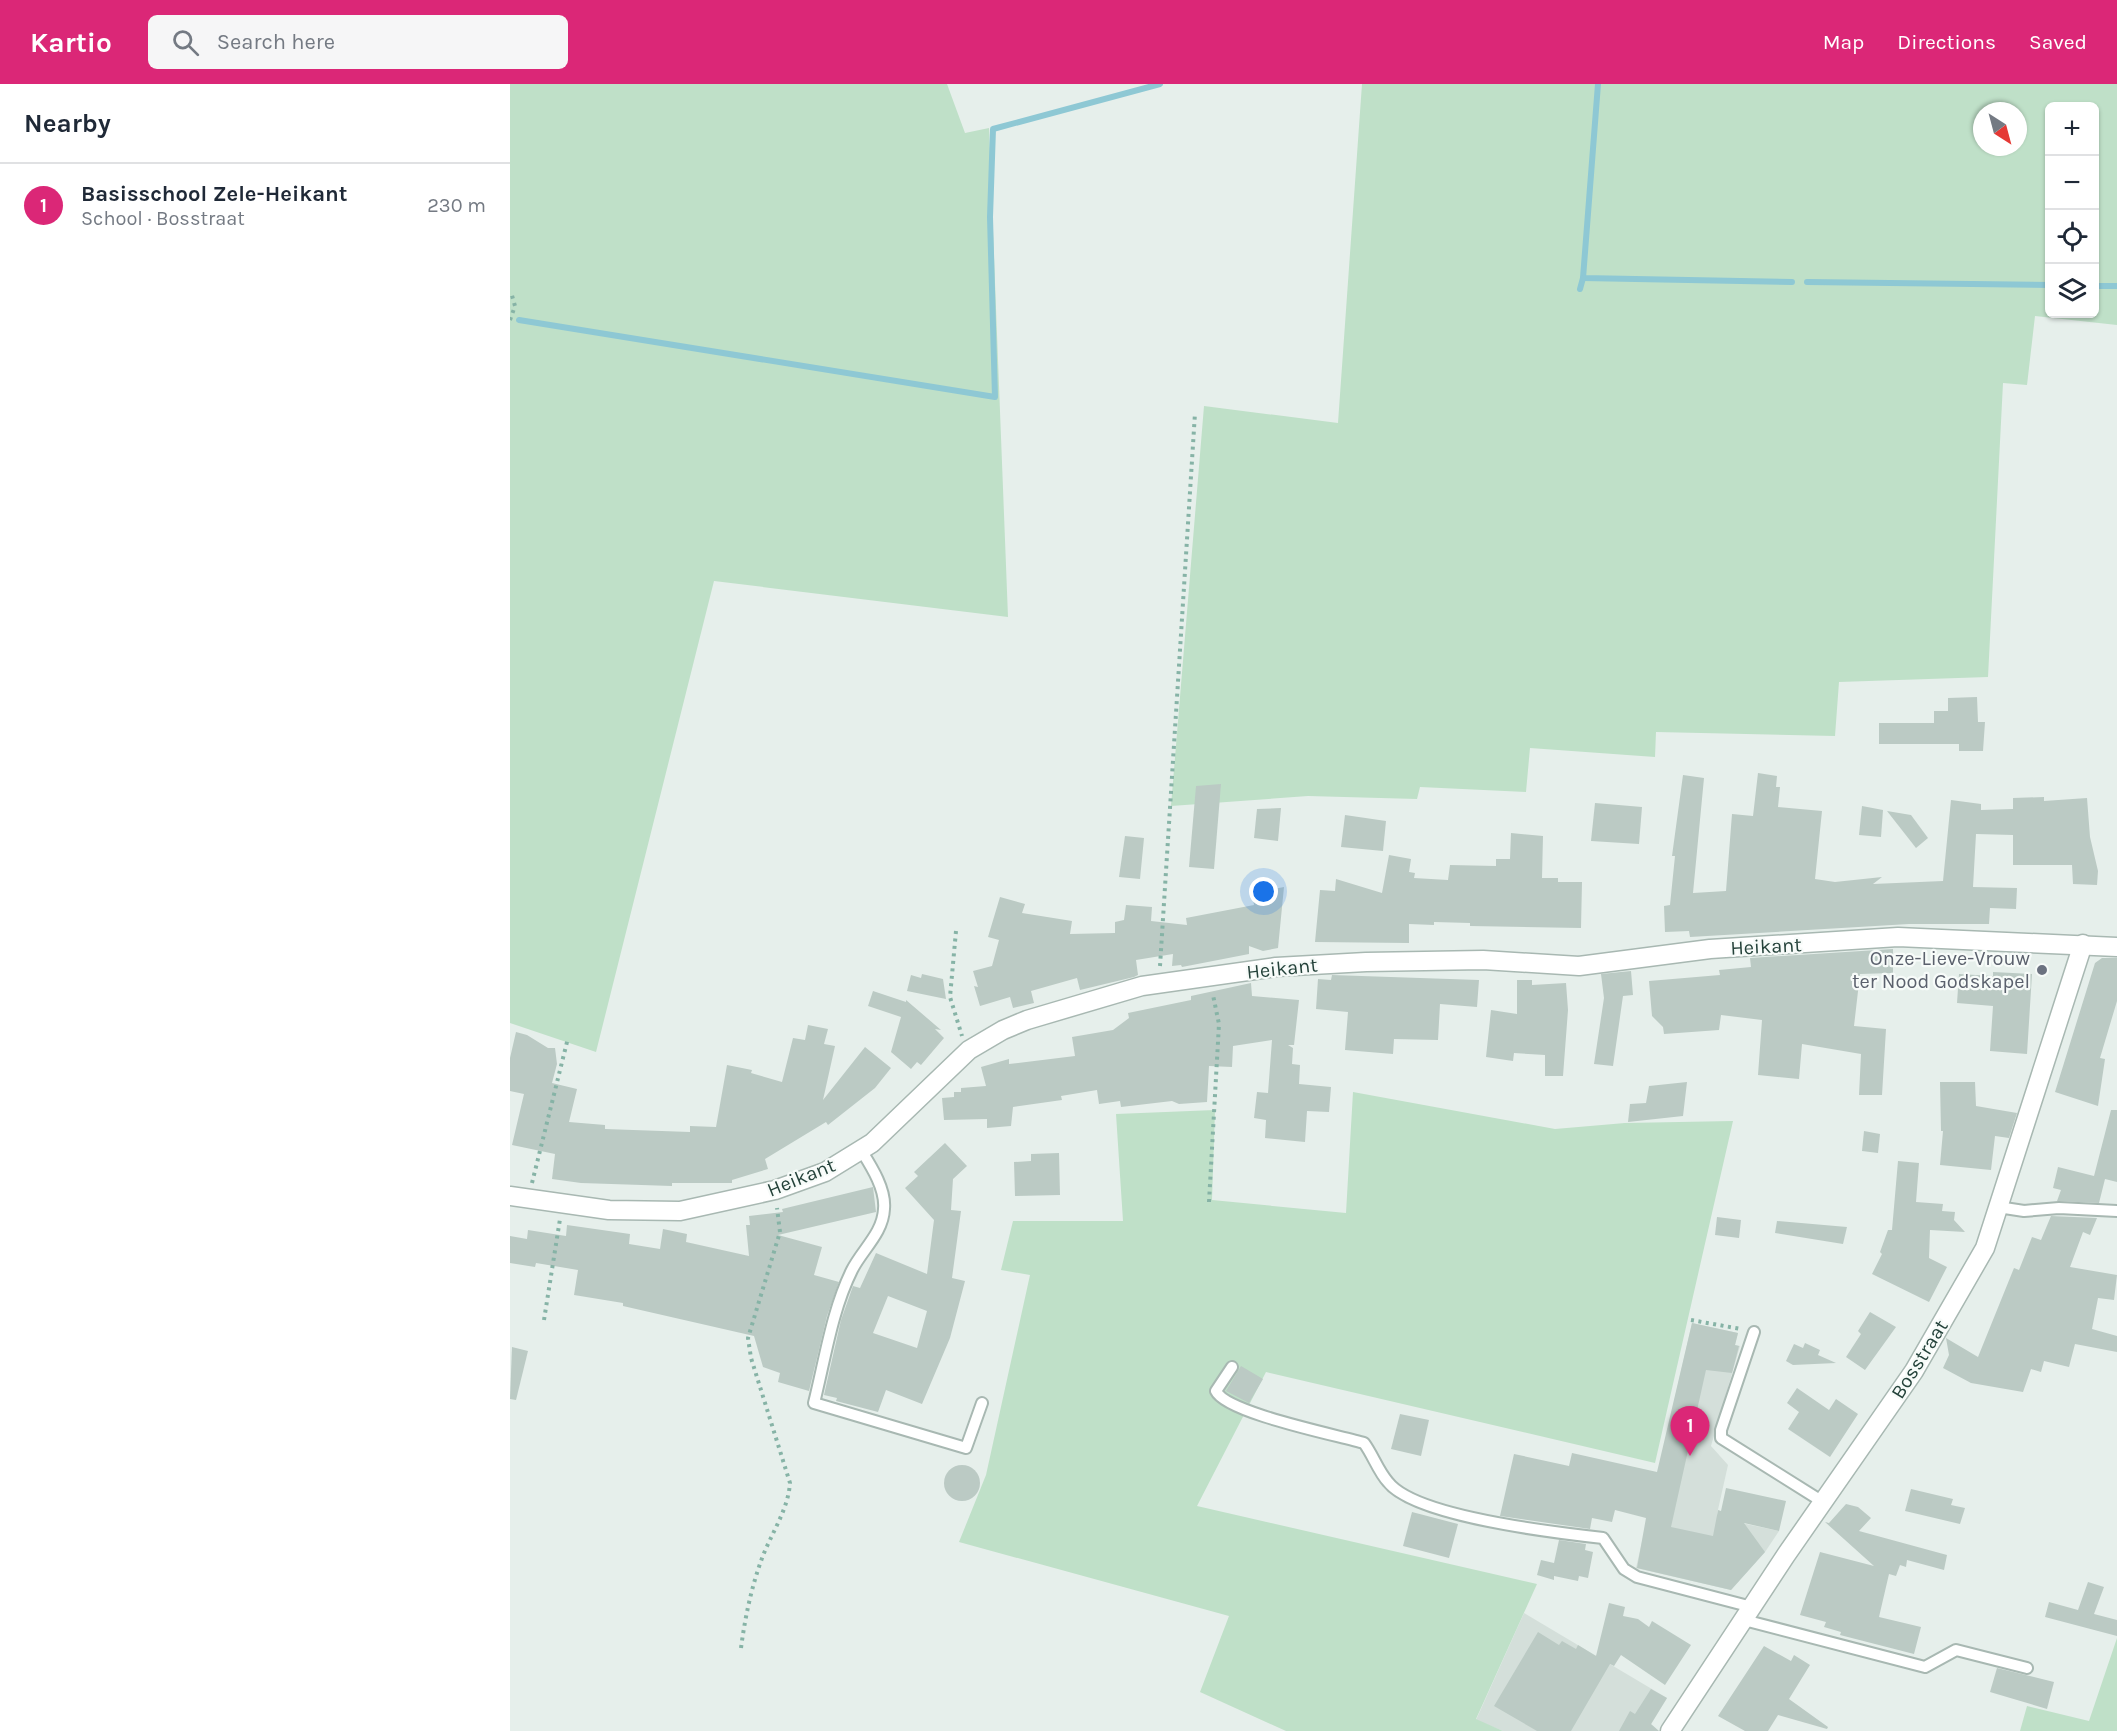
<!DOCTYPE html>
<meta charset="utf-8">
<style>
:root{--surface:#fff;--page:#f6f6f7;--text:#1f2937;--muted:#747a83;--line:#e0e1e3;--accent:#db2777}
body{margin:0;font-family:Karla,sans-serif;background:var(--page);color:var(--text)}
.controls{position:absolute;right:18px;top:18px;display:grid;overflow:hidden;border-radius:9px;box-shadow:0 2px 4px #0004}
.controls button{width:54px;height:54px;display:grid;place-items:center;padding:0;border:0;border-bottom:2px solid var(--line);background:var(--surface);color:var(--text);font:30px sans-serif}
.compass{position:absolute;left:1463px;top:18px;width:54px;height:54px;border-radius:50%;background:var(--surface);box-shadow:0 2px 4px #0004;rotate:144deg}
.you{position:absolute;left:754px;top:808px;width:21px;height:21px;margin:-15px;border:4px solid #fff;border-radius:50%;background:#1a73e8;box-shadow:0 0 0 9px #1a73e833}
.badge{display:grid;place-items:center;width:39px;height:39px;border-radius:50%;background:var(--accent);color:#fff;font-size:20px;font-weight:700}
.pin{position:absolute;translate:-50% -50px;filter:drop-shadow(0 2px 3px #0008)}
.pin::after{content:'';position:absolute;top:32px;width:21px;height:18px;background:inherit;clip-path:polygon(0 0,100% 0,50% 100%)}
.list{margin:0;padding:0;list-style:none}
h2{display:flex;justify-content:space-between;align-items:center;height:78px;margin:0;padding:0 24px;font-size:26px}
h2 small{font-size:20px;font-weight:400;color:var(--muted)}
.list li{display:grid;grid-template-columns:39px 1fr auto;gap:18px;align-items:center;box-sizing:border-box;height:84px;padding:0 24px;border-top:2px solid var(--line)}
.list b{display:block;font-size:22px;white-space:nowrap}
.list p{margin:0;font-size:20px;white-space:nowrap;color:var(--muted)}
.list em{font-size:20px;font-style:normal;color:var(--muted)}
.icon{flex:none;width:33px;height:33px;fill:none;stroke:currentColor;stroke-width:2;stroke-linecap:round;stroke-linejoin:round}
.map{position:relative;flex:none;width:1607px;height:1647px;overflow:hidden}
header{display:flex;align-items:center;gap:36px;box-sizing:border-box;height:84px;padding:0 30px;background:var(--accent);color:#fff}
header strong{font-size:28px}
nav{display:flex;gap:33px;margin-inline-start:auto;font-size:21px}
.search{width:420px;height:54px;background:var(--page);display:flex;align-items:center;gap:15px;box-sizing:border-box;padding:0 21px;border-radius:9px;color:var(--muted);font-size:22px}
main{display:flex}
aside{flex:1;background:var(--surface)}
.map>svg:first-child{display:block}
.built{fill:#d4dfda}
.green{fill:#bfe0c8;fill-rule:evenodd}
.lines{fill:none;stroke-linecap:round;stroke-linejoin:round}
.stream{stroke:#8ec8d4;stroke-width:6}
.building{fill:#bbcac4;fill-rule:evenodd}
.service-casing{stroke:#a8b8b2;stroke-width:14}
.minor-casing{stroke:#a8b8b2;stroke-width:21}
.path{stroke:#86b3a6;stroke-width:4;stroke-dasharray:3 4.5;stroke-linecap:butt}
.service{stroke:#fff;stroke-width:10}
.minor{stroke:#fff;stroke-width:18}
.worship-dot{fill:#6b7280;stroke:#f7fbf9;stroke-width:2}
.labels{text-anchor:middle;stroke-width:4.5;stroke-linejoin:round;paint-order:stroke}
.street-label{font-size:20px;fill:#24423a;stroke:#f7fbf9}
.worship-label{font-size:20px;fill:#5b616d;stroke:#f7fbf9;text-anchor:end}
</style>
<header>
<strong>Kartio</strong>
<div class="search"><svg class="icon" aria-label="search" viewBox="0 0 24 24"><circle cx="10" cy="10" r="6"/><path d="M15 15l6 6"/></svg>Search here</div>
<nav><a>Map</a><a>Directions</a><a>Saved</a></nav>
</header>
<main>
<aside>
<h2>Nearby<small></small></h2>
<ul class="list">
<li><span class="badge">1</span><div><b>Basisschool Zele-Heikant</b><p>School · Bosstraat</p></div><em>230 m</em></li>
</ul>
</aside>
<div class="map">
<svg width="1607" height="1647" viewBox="0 0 1607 1647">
<rect width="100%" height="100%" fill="#e6efeb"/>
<g class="built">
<polygon points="1182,1239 1228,1249 1225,1261 1230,1262 1201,1362 1218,1381 1207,1430 1208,1434 1269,1447 1255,1468 1221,1506 1126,1484"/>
<polygon points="1014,1529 1157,1614 1137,1647 993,1647 966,1636"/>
</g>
<g class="green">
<polygon points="0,0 437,0 455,49 479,44 498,533 204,497 86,968 0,939"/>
<path d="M852,0H1607V241L1525,232L1517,301L1493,299L1478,593L1329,598L1325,652L1146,648L1145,673L1020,664L1016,708L910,703L907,715L798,712L661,722L694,322L828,339ZM1540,22H1584V230H1540ZM1472,27H1508V63H1472Z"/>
<polygon points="843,1008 1045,1045 1115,1039 1223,1037 1145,1379 756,1288 687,1422 1027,1500 966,1635 993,1647 776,1647 690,1608 719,1532 449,1458 476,1391 520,1191 491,1186 503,1137 613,1137 606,1030 705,1026 702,1116 836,1129"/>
<polygon points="1607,1554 1607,1647 1510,1647 1517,1622 1579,1637"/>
</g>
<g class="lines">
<g class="stream">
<polyline points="1088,0 1073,194 1282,198"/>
<polyline points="1297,198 1540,201"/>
<polyline points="1584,202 1607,202"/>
<polyline points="1070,205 1073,194"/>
<polyline points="9,236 485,313 480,133 483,45 650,0"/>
</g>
</g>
<g class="building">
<polygon points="1467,613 1468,638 1475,638 1473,667 1449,667 1449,660 1369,660 1369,639 1424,639 1424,627 1438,627 1438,614"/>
<polygon points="1248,689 1267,692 1266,703 1270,703 1268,723 1312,727 1305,795 1325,798 1372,793 1363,800 1433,797 1441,716 1471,720 1471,726 1503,725 1503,714 1534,713 1534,717 1577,714 1580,753 1588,787 1587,801 1563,800 1562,781 1503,781 1503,751 1466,750 1463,803 1507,804 1506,825 1480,824 1479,840 1399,840 1180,853 1179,847 1155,848 1154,822 1160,821 1165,772 1162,772 1173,691 1194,694 1183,809 1216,807 1222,730 1243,732"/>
<polygon points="711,700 704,785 679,783 686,702"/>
<polygon points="1085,719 1132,723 1129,760 1081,757"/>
<polygon points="1352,722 1373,726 1371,753 1349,751"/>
<polygon points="771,724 768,757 744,754 747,725"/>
<polygon points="1377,727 1401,731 1418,754 1406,764"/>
<polygon points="835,731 876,737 873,767 831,763"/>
<polygon points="1001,749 1033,752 1032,794 1048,794 1048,798 1072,798 1071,844 960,842 960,839 924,838 924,841 899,840 899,859 805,858 810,806 825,807 826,795 872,809 879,771 901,775 899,788 905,789 904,794 938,796 940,781 986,782 986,775 1000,775"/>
<polygon points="615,752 634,754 630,795 609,793"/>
<polygon points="774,803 768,864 753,867 739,862 739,870 672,883 671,881 662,882 663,870 626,876 628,891 624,893 570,906 567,894 521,907 524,919 503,924 500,913 470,922 464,902 468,903 463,887 482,882 489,856 478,853 490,813 515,820 512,829 562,837 560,850 605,849 605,838 614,836 616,821 642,823 641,837 677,841 676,834 744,821 742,809"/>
<polygon points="1383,865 1383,889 1350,890 1344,942 1376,945 1372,1011 1349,1011 1351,970 1292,960 1289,995 1248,991 1252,936 1211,931 1209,946 1154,950 1153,943 1142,932 1139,897 1210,891 1209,886 1241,883 1240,874"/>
<polygon points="1592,874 1607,874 1607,917 1590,974 1595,975 1588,1022 1545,1008 1585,879"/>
<polygon points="1121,887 1123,911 1113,912 1103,982 1084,980 1094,914 1091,890"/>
<polygon points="1483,888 1522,890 1517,970 1480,967 1483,922 1447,919 1449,890 1483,892"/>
<polygon points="412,890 433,895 436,915 397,907 401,891 411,894"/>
<polygon points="822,891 969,896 967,923 930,920 928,956 884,955 883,970 835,966 838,928 806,925 808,895 821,896"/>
<polygon points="1007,896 1022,896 1022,901 1056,899 1058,926 1053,992 1035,992 1035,971 1004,969 1003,977 976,973 981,926 1007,930"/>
<polygon points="741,899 742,912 789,916 784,961 778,961 783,964 782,980 790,981 789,1000 821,1003 819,1028 797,1027 795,1058 755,1054 756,1036 744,1034 747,1008 758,1009 762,956 723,962 722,983 699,982 697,1018 669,1020 662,1017 611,1023 610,1017 589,1020 587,1006 551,1012 552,1016 503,1023 501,1042 477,1044 477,1035 434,1036 432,1014 444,1013 444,1008 451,1008 451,1004 476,1002 471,983 499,975 499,980 565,972 562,953 603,946 619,934 618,929 681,916 681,912"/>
<polygon points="363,907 396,918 396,916 431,946 425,945 434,954 411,981 407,978 401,985 381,968 391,933 358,922"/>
<polygon points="298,941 318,945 314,960 325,962 313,1016 355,963 381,984 365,1004 318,1041 316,1038 255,1075 258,1085 222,1096 222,1099 162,1099 162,1102 71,1099 42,1095 45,1070 2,1061 14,1010 0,1007 0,974 6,948 17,951 38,964 45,964 47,980 42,999 67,1005 59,1038 95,1041 95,1045 180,1048 180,1042 206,1043 217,981 242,986 241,989 272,998 283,954 295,956"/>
<polygon points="1177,998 1173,1032 1118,1038 1120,1020 1136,1019 1139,1002"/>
<polygon points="1430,998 1465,998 1466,1022 1507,1029 1499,1054 1485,1052 1481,1086 1430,1081 1433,1047 1431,1047"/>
<polygon points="1601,1026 1607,1026 1607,1098 1595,1095 1589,1119 1547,1117 1551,1106 1543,1104 1548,1083 1584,1092"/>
<polygon points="1354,1047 1370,1050 1368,1069 1352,1067"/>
<path d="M435,1059L457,1082L443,1095L441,1126L451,1127L442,1194L455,1197L440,1254L412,1320L376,1306L368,1328L326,1317L327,1314L314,1311L331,1236L343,1202L350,1204L366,1169L417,1190L424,1136L395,1104L408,1092L404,1088ZM378,1212L417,1227L407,1264L363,1249Z"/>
<polygon points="549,1069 550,1111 505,1112 504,1078 521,1077 521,1070"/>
<polygon points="1388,1077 1409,1079 1406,1118 1433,1120 1432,1127 1445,1128 1444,1136 1455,1148 1420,1146 1419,1174 1437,1183 1419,1218 1362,1190 1372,1170 1370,1168 1378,1146 1382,1146"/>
<polygon points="363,1103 366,1128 268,1151 312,1163 304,1191 329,1198 317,1232 299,1307 268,1298 270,1289 253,1283 244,1252 113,1222 113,1219 64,1211 68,1186 26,1179 25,1183 0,1179 0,1152 17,1155 18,1146 56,1152 57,1141 120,1150 119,1160 150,1165 153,1145 177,1150 176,1158 239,1172 236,1141 240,1141 239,1132 273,1128 272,1125"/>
<polygon points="1541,1132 1587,1134 1580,1151 1573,1148 1560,1183 1607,1191 1604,1216 1588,1214 1582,1245 1607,1252 1607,1268 1565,1260 1559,1283 1534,1277 1531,1288 1521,1285 1513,1308 1461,1299 1433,1284 1439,1271 1436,1254 1468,1273 1504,1184 1509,1186 1522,1153 1531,1156"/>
<polygon points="1207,1133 1231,1136 1229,1154 1205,1151"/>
<polygon points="1267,1137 1337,1143 1333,1160 1265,1149"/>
<polygon points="1360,1228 1386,1243 1355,1286 1336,1273 1351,1250 1348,1247"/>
<polygon points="1182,1239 1228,1249 1225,1261 1229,1262 1222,1289 1196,1286 1161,1443 1203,1452 1208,1426 1211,1427 1216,1404 1276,1417 1269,1447 1234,1439 1255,1468 1221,1506 1127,1484 1136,1434 1105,1426 1102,1438 1082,1434 1080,1445 990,1432 1004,1370 1059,1382 1062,1369 1147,1388"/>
<polygon points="1295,1259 1310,1266 1308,1271 1326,1279 1283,1281 1276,1277 1284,1260 1293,1264"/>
<polygon points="2,1263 18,1267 6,1316 0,1315"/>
<polygon points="731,1282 753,1295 739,1319 716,1307"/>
<polygon points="1287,1304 1319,1326 1326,1315 1348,1330 1320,1373 1278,1345 1289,1328 1277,1319"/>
<polygon points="890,1330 919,1336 911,1372 881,1365"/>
<circle cx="452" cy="1399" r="18"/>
<polygon points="1401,1405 1443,1415 1441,1421 1455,1424 1450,1440 1395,1427"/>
<polygon points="1336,1420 1348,1423 1361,1434 1349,1447 1437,1471 1434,1486 1397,1476 1396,1483 1390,1481 1386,1492 1379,1490 1369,1533 1411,1543 1404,1570 1330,1551 1331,1548 1314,1543 1316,1538 1290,1531 1310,1468 1364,1482 1315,1438 1319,1439"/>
<polygon points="902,1428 948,1440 939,1474 893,1462"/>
<polygon points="1049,1456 1076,1460 1075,1466 1083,1468 1078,1494 1069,1492 1068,1497 1044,1492 1044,1496 1027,1491 1031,1476 1044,1479"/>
<polygon points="1578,1498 1594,1503 1584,1530 1607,1536 1607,1552 1535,1533 1539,1518 1568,1526"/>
<polygon points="1099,1519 1115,1523 1113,1532 1128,1535 1139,1543 1142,1537 1181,1561 1155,1601 1111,1571 1104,1582 1100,1580 1061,1647 1027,1647 984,1622 1028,1548 1049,1561 1052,1557 1066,1565 1068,1561 1086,1572"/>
<polygon points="1254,1562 1281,1577 1284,1571 1300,1581 1279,1615 1318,1643 1317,1645 1268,1631 1258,1647 1235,1647 1208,1632"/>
<polygon points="1487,1584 1544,1598 1537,1625 1480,1608"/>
<polygon points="1141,1605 1157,1614 1141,1640 1149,1647 1109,1647 1120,1627 1125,1630"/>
</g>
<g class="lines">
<defs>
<g id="service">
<path d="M351,1066C361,1082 376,1105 374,1125C373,1149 352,1166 342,1186C322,1226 315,1275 304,1319L456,1364L472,1319"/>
<polyline points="1488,1123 1514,1127 1549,1124 1607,1127"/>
<polyline points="1244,1248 1211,1346 1211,1354 1313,1418"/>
<path d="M722,1283L706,1307C716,1329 827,1351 854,1359C863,1371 868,1387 878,1398C905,1433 1048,1449 1093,1454L1114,1485L1127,1493L1242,1523"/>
<polyline points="1234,1536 1415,1583 1446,1566 1517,1584"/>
</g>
<g id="minor">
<polyline points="0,1112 99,1126 170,1127 265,1106 315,1088 362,1059 459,966 493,946 517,936 632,902 766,883 856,878 973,876 1069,882 1200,865 1388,853 1607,863"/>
<polyline points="1160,1647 1276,1471 1404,1287 1475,1164 1573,860"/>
</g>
</defs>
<use href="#service" class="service-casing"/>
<use href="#minor" class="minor-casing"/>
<g class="path">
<polyline points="0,236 5,222 1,208"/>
<polyline points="446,847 440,913 452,952"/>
<polyline points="650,882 685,329"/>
<polyline points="22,1099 58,954"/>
<polyline points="699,1118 709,940 703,911"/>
<polyline points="34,1236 50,1135"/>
<polyline points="1181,1236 1231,1245"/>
<path d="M231,1564C235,1534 241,1505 251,1477C260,1451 278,1427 280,1399L241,1274L238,1254L270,1148L267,1124"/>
</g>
<use href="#service" class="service"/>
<use href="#minor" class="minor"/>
</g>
<circle class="worship-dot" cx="1532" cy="886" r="6"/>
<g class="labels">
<g class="street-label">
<text transform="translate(1256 862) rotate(-3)" y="7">Heikant</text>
<text transform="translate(772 884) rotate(-6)" y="7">Heikant</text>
<text transform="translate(291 1093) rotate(-22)" y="7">Heikant</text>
<text transform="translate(1409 1275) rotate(-58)" y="7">Bosstraat</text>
</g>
<g class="worship-label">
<text x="1520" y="881">Onze-Lieve-Vrouw<tspan x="1520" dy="23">ter Nood Godskapel</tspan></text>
</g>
</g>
</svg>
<div class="controls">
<button>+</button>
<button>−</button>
<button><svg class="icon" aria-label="locate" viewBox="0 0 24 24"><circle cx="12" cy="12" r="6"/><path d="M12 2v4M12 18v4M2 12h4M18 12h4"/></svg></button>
<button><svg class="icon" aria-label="layers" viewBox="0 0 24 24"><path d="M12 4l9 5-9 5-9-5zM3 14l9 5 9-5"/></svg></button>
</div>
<svg class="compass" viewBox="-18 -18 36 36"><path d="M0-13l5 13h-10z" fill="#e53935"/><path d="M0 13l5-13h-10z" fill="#747a83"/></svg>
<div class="you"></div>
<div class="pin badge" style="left:1180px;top:1372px">1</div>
</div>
</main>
